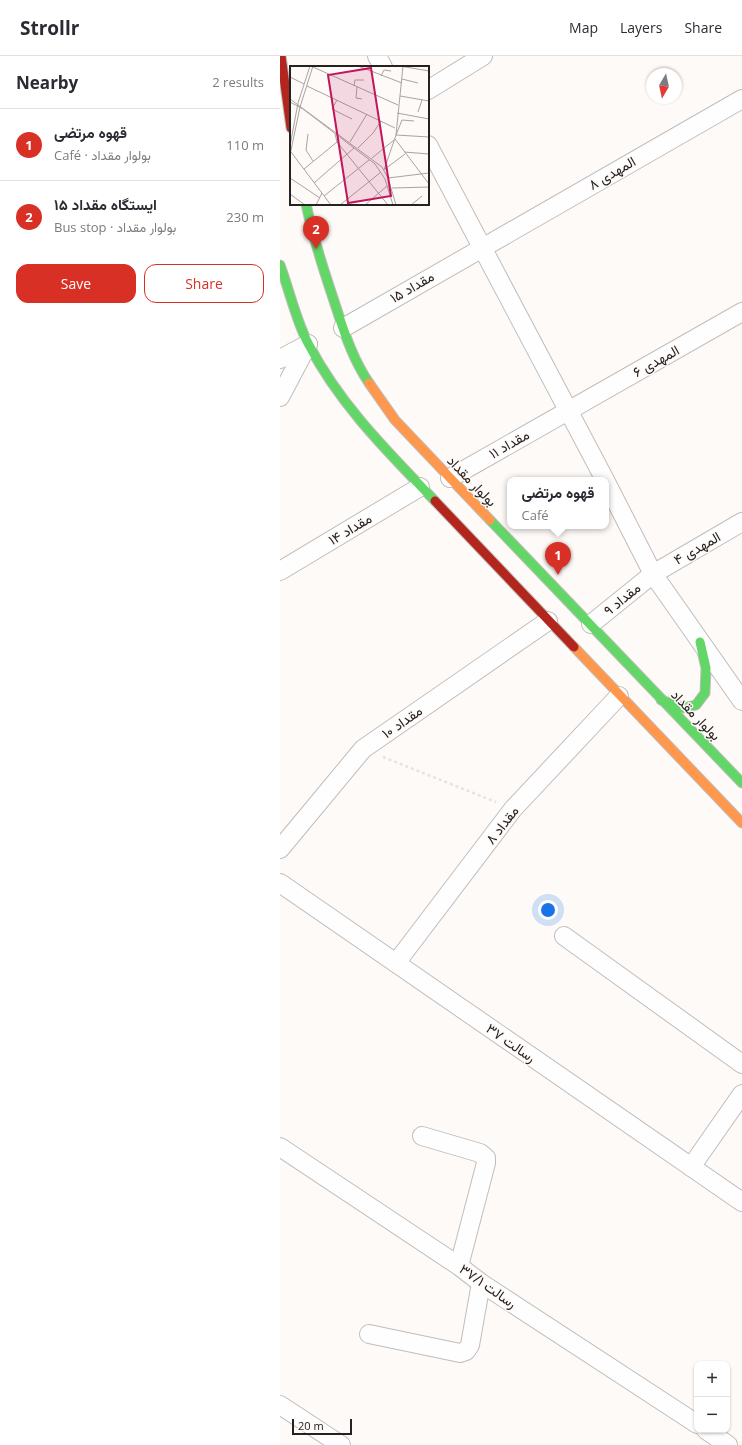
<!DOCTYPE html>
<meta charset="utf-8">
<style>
:root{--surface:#fff;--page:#f7f7f7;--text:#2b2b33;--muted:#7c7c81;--line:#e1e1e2;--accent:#d93025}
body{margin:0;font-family:"Open Sans",Vazirmatn,sans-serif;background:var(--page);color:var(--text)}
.controls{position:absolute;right:12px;bottom:12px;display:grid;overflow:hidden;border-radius:8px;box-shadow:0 1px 3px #0004}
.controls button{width:36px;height:36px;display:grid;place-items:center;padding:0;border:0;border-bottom:1px solid var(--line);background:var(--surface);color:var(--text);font:20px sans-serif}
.compass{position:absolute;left:366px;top:12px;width:36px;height:36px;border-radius:50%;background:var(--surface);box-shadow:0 1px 3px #0004;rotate:189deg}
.scale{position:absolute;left:12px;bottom:10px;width:60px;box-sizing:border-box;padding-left:4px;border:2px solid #252221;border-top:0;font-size:11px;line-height:14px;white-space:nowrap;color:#252221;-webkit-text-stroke:3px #fef9f7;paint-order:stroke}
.you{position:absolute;left:268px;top:854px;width:14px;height:14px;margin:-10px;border:3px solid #fff;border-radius:50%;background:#1a73e8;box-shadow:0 0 0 6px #1a73e833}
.badge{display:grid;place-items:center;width:26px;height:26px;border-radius:50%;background:var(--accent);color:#fff;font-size:13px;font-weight:700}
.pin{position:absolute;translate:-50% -33px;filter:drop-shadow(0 1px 2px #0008)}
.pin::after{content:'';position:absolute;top:21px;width:14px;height:12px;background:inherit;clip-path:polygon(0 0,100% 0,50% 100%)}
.popup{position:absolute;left:227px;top:421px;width:102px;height:52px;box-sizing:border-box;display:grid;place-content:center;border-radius:8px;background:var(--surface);filter:drop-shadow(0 1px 3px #0005);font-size:13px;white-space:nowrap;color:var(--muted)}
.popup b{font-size:15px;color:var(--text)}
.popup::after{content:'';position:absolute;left:50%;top:100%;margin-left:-8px;border:8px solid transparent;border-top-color:var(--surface)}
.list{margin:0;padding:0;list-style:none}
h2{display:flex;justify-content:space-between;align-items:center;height:52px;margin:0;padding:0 16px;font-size:17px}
h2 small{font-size:13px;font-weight:400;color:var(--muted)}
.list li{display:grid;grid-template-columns:26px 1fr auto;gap:12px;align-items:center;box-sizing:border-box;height:72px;padding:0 16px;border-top:1px solid var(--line)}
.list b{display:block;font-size:15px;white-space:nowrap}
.list p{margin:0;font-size:13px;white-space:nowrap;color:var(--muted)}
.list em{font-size:13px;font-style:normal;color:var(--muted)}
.actions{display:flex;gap:8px;padding:12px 16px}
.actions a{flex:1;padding:9px 0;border:1px solid var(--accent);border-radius:12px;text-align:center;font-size:14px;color:var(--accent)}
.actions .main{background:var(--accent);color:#fff}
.map{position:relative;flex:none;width:462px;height:1389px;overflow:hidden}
header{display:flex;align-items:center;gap:24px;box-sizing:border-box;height:56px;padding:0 20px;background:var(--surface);border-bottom:1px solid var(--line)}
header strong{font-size:19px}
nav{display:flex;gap:22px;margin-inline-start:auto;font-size:14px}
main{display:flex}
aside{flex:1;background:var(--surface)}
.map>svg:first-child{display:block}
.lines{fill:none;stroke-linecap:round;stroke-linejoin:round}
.street-casing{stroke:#c0bebc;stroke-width:20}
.fast-casing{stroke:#c0bebc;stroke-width:11}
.slow-casing{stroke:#c0bebc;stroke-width:11}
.jam-casing{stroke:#c0bebc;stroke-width:11}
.path{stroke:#e4e4e4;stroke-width:2.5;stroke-dasharray:3 3;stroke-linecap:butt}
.street{stroke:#fffefe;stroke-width:18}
.fast{stroke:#63d668;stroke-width:9}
.slow{stroke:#ff974d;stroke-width:9}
.jam{stroke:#b3261e;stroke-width:9}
.labels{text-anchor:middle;stroke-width:3;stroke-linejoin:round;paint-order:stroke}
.street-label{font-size:14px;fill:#252221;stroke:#fef9f7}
.inset-road{fill:none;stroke:#a7a4a2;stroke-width:1}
.view{fill:#c2185b;fill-opacity:0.15;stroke:#c2185b;stroke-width:2}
.inset-edge{fill:none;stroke:#252221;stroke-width:2}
</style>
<header>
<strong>Strollr</strong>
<nav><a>Map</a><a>Layers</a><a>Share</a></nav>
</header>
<main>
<aside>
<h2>Nearby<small>2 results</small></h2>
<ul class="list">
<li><span class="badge">1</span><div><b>قهوه مرتضی</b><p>Café · بولوار مقداد</p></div><em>110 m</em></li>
<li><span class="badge">2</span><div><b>ایستگاه مقداد ۱۵</b><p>Bus stop · بولوار مقداد</p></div><em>230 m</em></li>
</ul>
<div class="actions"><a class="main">Save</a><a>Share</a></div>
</aside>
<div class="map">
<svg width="462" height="1389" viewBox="0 0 462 1389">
<rect width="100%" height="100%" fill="#fdfaf8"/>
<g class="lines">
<defs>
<g id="street">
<polyline points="97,0 103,11"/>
<polyline points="148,34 203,0"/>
<polyline points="148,89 325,424"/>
<polyline points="63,272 462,43"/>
<polyline points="0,303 28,288"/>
<polyline points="0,341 28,288"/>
<polyline points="170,422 462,256"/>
<polyline points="326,426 373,518 462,645"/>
<polyline points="0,515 140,431"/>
<polyline points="311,568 373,518 462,466"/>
<polyline points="0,793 83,693 268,565"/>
<polyline points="0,827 462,1146"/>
<polyline points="284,880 462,1008"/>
<polyline points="116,907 233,753 339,640"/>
<polyline points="142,1080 200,1097 206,1102 206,1107 179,1210"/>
<polyline points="0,1091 179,1210 201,1227 417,1368"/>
<polyline points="411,1111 462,1038"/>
<polyline points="89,1278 180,1297 186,1295 190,1289 201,1227"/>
<polyline points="0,1349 61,1389"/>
<polyline points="426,1374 448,1389"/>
</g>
<g id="fast">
<path d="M26,148C34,185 45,218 57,254C65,279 74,305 89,327"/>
<path d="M0,209C9,233 17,268 29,289C60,349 109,397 155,445"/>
<polyline points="210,464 462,727"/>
<polyline points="381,644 403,652 416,649 425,637 426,612 420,586"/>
</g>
<g id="slow">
<polyline points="89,327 115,364 210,464"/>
<polyline points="294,591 462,767"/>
</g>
<g id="jam">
<polyline points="1,0 11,72"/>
<polyline points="155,445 294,591"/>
</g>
</defs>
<use href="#street" class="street-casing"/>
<use href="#fast" class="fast-casing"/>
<use href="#slow" class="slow-casing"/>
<use href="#jam" class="jam-casing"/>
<polyline class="path" points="103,701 216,746"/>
<use href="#street" class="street"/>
<use href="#fast" class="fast"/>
<use href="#slow" class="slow"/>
<use href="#jam" class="jam"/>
</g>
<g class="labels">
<g class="street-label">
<text transform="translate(332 117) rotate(-30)" y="5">المهدی ۸</text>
<text transform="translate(132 231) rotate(-30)" y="5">مقداد ۱۵</text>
<text transform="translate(376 305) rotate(-29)" y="5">المهدی ۶</text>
<text transform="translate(229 388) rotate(-30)" y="5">مقداد ۱۱</text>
<text transform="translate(192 425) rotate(46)" y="5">بولوار مقداد</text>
<text transform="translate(70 473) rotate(-31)" y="5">مقداد ۱۴</text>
<text transform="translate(417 492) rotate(-30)" y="5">المهدی ۴</text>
<text transform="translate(342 543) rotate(-39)" y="5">مقداد ۹</text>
<text transform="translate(416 659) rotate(46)" y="5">بولوار مقداد</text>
<text transform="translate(122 666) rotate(-35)" y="5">مقداد ۱۰</text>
<text transform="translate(222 769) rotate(-52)" y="5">مقداد ۸</text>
<text transform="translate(231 987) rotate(35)" y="5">رسالت ۳۷</text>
<text transform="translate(208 1230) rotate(35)" y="5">رسالت ۳۷/۱</text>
</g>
</g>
<g transform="translate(10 10)">
<rect width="139" height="139" fill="#fdfaf8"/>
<path class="inset-road" d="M68,0L112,17M110,0L139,5M23,1L108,39M91,10L94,4L101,5M0,11L14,18M112,13L128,17M17,20L105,62M64,20L65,14H74M67,21L66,32L72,33M110,30L139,35M0,33L92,101L98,112L106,139M47,34L42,43L62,53M0,36L13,43L85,98L95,113L103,139M128,46L132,34M107,47L139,53M124,55L112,54L106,69L139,71M18,68L16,84L23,95M45,68L47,76L98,139M105,73L139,118M60,76L77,48M0,80L8,37L20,0M68,82L83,67L91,55M1,86L41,139M114,86L139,88M0,89L10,41L23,0M82,92L104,74M14,103L47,76M95,103L115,88M94,104L106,69L113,0M0,112L30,132M98,112L139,107M24,117L64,82M102,122L139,121M0,128L15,139M34,130L79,94M26,139L32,127M50,139L91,106M75,139L97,120M121,139L132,130"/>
<path class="view" d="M81,2L101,130L58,137L38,9Z"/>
<rect width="139" height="139" class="inset-edge"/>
</g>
</svg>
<div class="controls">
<button>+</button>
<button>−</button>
</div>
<svg class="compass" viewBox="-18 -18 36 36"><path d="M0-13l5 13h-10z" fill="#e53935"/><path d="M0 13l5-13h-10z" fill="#7c7c81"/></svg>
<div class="scale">20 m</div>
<div class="you"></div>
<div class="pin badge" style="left:278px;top:519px">1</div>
<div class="popup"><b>قهوه مرتضی</b>Café</div>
<div class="pin badge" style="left:36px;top:193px">2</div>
</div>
</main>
